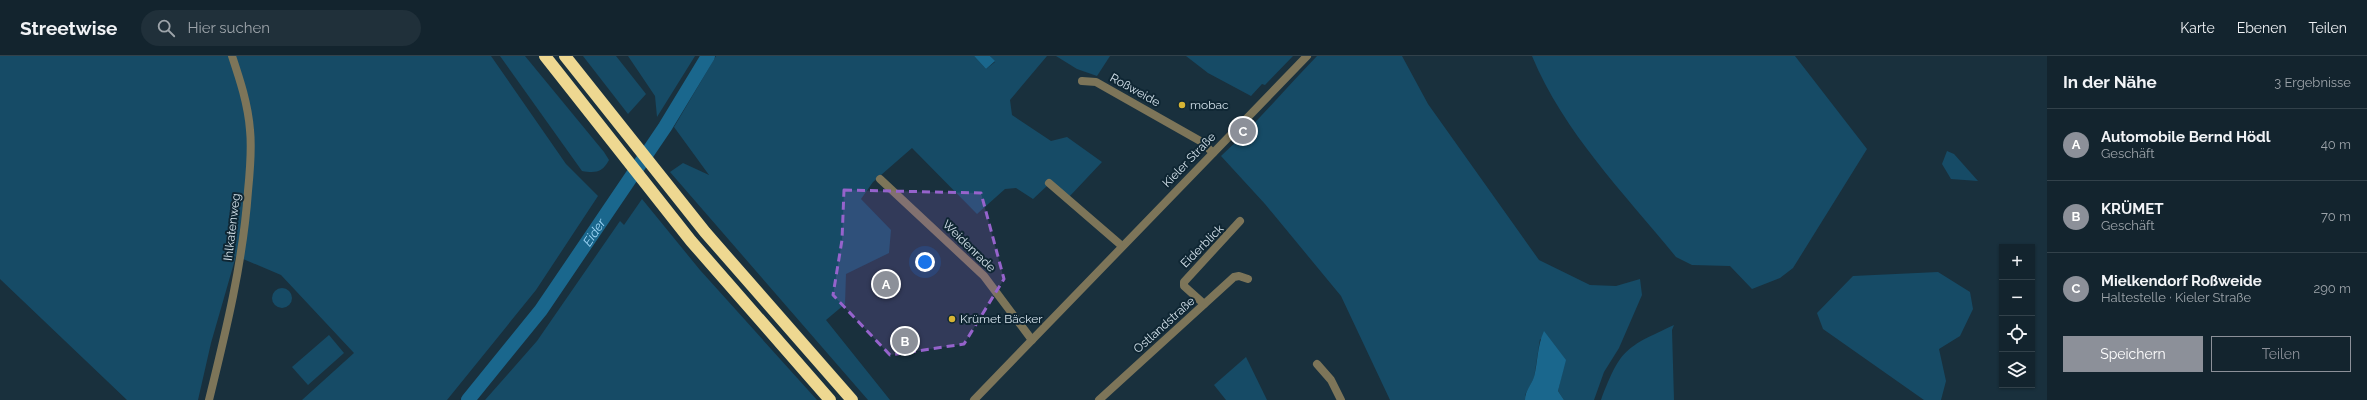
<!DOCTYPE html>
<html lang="de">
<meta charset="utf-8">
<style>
:root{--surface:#13242e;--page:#20303a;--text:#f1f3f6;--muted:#9da4aa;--line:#32414a;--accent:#8c9099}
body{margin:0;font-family:Raleway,sans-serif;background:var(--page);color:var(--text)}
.controls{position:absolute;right:12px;bottom:12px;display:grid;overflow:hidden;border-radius:0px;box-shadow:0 1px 3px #0004}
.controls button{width:36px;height:36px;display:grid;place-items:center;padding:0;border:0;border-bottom:1px solid var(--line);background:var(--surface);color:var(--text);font:20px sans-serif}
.you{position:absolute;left:925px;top:206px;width:14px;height:14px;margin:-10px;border:3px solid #fff;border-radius:50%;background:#1a73e8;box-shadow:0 0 0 6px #1a73e833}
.badge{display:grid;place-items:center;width:26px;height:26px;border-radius:50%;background:var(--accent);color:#fff;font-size:13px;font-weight:700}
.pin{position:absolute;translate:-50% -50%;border:2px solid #fff;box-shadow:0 1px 4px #0006}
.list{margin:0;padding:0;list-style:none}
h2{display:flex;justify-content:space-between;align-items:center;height:52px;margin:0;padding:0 16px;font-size:17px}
h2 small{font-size:13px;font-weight:400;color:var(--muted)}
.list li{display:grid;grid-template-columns:26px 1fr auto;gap:12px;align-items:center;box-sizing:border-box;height:72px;padding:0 16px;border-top:1px solid var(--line)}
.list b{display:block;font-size:15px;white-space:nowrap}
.list p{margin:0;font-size:13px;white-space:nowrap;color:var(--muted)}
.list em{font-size:13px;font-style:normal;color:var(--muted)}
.actions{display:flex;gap:8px;padding:12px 16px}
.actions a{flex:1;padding:9px 0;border:1px solid var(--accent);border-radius:0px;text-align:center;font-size:14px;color:var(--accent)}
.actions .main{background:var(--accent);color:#fff}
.icon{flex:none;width:22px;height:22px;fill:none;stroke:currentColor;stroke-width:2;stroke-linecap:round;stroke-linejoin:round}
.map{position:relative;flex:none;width:2047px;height:344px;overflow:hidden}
header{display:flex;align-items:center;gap:24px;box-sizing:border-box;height:56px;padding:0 20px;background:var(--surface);border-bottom:1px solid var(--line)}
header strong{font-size:19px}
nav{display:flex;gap:22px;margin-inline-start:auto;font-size:14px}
.search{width:280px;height:36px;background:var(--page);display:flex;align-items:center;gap:10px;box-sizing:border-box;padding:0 14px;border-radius:22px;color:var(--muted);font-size:15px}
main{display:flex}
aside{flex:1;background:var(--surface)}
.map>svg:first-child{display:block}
.green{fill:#164b66}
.water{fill:#1a678d}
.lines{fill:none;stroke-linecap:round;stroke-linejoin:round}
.river{stroke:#1a678d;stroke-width:14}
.minor{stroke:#7d7559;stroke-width:8}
.highway{stroke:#eed891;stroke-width:12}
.marked{fill:#9663cc;fill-opacity:0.2;stroke:#9663cc;stroke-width:3;stroke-dasharray:8 5;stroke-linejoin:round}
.poi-dot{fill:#d7b434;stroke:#0f2633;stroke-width:1.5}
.labels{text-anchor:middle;stroke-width:4;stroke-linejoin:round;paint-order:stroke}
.street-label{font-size:12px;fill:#d4e2eb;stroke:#0f2633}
.poi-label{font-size:12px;fill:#d4e2eb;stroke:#0f2633;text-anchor:start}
.water-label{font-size:13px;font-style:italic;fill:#9ed6f7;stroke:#0f2633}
</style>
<header>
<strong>Streetwise</strong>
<div class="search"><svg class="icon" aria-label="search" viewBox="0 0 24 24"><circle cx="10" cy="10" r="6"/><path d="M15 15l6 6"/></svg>Hier suchen</div>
<nav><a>Karte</a><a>Ebenen</a><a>Teilen</a></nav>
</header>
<main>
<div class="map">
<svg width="2047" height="344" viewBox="0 0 2047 344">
<rect width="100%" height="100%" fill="#19303d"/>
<g class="green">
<polygon points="0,0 491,0 566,108 598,140 536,234 447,344 302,344 354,297 281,219 236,200 211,287 198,344 127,344 0,223"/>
<path d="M500,0H525L604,96L609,104C602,117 595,117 582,115Z"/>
<polygon points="583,0 616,0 646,38 628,58"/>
<polygon points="628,0 695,0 657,61 655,40"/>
<polygon points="716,0 974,0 986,13 995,6 990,0 1047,0 1010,44 1012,59 1051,85 1067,81 1102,106 1069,141 1048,129 1033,143 1016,132 1005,133 977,158 912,92 873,126 861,143 891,174 889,197 846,218 845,248 826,264 890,344 868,344 670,116 683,107 709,119 674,71"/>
<polygon points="1056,0 1110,0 1097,20 1077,13"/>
<polygon points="1186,0 1293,0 1265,29 1262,28 1251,40 1208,17"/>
<path d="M1317,0H1402L1428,48L1539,204L1590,229L1616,230L1640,223L1642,239L1619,292L1604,316L1594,344H1564L1558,335L1565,304L1540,283L1534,322L1525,339V344H1390L1341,240L1265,148L1221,100C1255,69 1285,33 1317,0Z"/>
<path d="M1532,0H1795L1867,93L1793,212L1780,222L1752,233L1730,210L1692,209L1676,201C1624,137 1564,77 1532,0Z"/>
<polygon points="1947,95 1954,98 1978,125 1951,123 1942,108"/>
<polygon points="642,143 700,214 817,344 485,344 537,285 620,165 624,169"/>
<polygon points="1938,216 1970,236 1973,253 1960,280 1939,293 1946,325 1941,344 1924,344 1823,273 1817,257 1853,220"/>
<circle cx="282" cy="242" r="10"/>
<path d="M1674,269L1672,274L1674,344H1601C1621,292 1625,292 1674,269Z"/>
<polygon points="329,279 344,297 308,329 292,311"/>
<polygon points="1246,301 1267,344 1226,344 1214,329"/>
</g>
<g class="water">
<polygon points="974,0 990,0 995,5 986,13"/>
<path d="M1544,275L1566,304L1558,335L1564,344H1525C1525,335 1531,329 1534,321C1538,306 1537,290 1544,275Z"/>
</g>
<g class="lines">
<path class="river" id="s1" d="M468,344L541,254L665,71L708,0"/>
<g class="minor">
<polyline points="1082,25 1096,26 1202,86 1213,97"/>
<polyline points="880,123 984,220 1032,284"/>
<polyline points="1049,127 1122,190"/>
<polyline points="1204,248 1184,230 1184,226 1240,165"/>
<polyline points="1317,308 1331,324 1341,344"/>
<path d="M209,344C226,275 243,206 248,135C250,115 252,93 250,74C248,48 240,24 232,0"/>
<polyline points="974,344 1307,0"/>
<polyline points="1099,344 1234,221 1239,220 1248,223"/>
</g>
<g class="highway">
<polyline points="545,0 691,185 830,344"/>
<polyline points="565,0 705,176 852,344"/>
</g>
</g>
<path class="marked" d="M844,134L981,137L1004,223L964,288L890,299L833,239L842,184Z"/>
<g class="poi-dot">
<circle cx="1182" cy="49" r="4"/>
<circle cx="952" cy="263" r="4"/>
</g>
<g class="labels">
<g class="street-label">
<text transform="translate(1135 34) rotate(29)" y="4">Roßweide</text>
<text transform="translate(1189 104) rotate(-46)" y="4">Kieler Straße</text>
<text transform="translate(232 171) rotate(-83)" y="4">Ihlkatenweg</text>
<text transform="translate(969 190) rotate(44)" y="4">Weidenrade</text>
<text transform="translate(1202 190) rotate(-45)" y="4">Eiderblick</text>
<text transform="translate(1164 269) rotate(-42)" y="4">Ostlandstraße</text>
</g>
<g class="poi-label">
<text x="1190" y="53">mobac</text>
<text x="960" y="267">Krümet Bäcker</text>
</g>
<g class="water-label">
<text dy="5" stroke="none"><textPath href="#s1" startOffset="210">Eider</textPath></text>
</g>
</g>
</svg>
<div class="controls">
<button>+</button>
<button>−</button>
<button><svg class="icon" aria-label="locate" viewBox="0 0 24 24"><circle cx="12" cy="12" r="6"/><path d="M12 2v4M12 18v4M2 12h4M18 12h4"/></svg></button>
<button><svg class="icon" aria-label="layers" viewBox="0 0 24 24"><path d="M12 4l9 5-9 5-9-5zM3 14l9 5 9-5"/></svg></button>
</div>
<div class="you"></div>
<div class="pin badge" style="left:886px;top:228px">A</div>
<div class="pin badge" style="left:905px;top:285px">B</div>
<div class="pin badge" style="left:1243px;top:75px">C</div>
</div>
<aside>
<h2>In der Nähe<small>3 Ergebnisse</small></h2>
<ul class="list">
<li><span class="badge">A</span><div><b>Automobile Bernd Hödl</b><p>Geschäft</p></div><em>40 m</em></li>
<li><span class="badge">B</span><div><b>KRÜMET</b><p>Geschäft</p></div><em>70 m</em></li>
<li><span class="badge">C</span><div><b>Mielkendorf Roßweide</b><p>Haltestelle · Kieler Straße</p></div><em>290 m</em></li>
</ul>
<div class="actions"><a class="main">Speichern</a><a>Teilen</a></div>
</aside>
</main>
